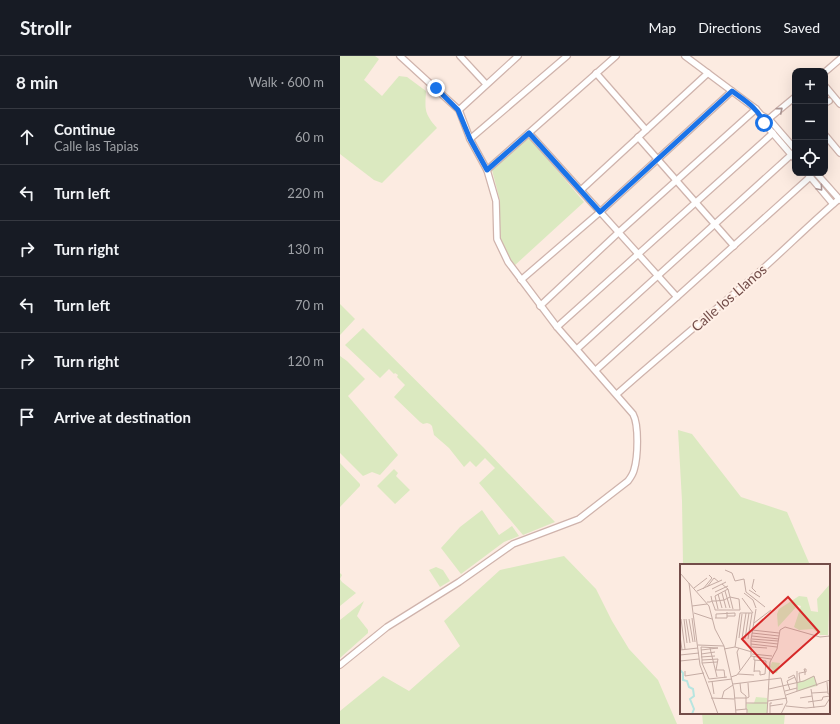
<!DOCTYPE html>
<meta charset="utf-8">
<style>
:root{--surface:#171b24;--page:#20242c;--text:#f1f3f6;--muted:#9ea1a6;--line:#363941}
body{margin:0;font-family:Lato,sans-serif;background:var(--page);color:var(--text)}
.controls{position:absolute;right:12px;top:12px;display:grid;overflow:hidden;border-radius:8px;box-shadow:0 4px 16px #0002}
.controls button{width:36px;height:36px;display:grid;place-items:center;padding:0;border:0;border-bottom:1px solid var(--line);background:var(--surface);color:var(--text);font:20px sans-serif}
.stop{position:absolute;width:12px;height:12px;margin:-9px;border:3px solid #1a73e8;border-radius:50%;background:#fff}
.stop.end{background:#1a73e8;border-color:#fff;box-shadow:0 1px 4px #0008}
.list{margin:0;padding:0;list-style:none}
h2{display:flex;justify-content:space-between;align-items:center;height:52px;margin:0;padding:0 16px;font-size:17px}
h2 small{font-size:13px;font-weight:400;color:var(--muted)}
.list li{display:grid;grid-template-columns:26px 1fr auto;gap:12px;align-items:center;box-sizing:border-box;height:56px;padding:0 16px;border-top:1px solid var(--line)}
.list b{display:block;font-size:15px;white-space:nowrap}
.list p{margin:0;font-size:13px;white-space:nowrap;color:var(--muted)}
.list em{font-size:13px;font-style:normal;color:var(--muted)}
.icon{flex:none;width:22px;height:22px;fill:none;stroke:currentColor;stroke-width:2;stroke-linecap:round;stroke-linejoin:round}
.map{position:relative;flex:none;width:500px;height:668px;overflow:hidden}
header{display:flex;align-items:center;gap:24px;box-sizing:border-box;height:56px;padding:0 20px;background:var(--surface);border-bottom:1px solid var(--line)}
header strong{font-size:19px}
nav{display:flex;gap:22px;margin-inline-start:auto;font-size:14px}
main{display:flex}
aside{flex:1;background:var(--surface)}
.map>svg:first-child{display:block}
.green{fill:#dbe9c0}
.lines{fill:none;stroke-linecap:round;stroke-linejoin:round}
.minor-casing{stroke:#cfb3ac;stroke-width:8}
.minor{stroke:#fff;stroke-width:5.5}
.oneway{stroke:#ab9492}
.route{stroke:#1a73e8;stroke-width:5}
.labels{text-anchor:middle;stroke-width:4;stroke-linejoin:round;paint-order:stroke}
.street-label{font-size:14px;fill:#734d49;stroke:#fff0e7}
.inset-river{fill:none;stroke:#b7e5e0;stroke-width:2}
.inset-road{fill:none;stroke:#c5aca4;stroke-width:1}
.view{fill:#d62828;fill-opacity:0.15;stroke:#d62828;stroke-width:2}
.inset-edge{fill:none;stroke:#734d49;stroke-width:2}
</style>
<header>
<strong>Strollr</strong>
<nav><a>Map</a><a>Directions</a><a>Saved</a></nav>
</header>
<main>
<aside>
<h2>8 min<small>Walk · 600 m</small></h2>
<ul class="list">
<li><svg class="icon" aria-label="ahead" viewBox="0 0 24 24"><path d="M12 20V5M6 11l6-6 6 6"/></svg><div><b>Continue</b><p>Calle las Tapias</p></div><em>60 m</em></li>
<li><svg class="icon" aria-label="left" viewBox="0 0 24 24"><path d="M17 20v-9H6M10 6l-5 5 5 5"/></svg><div><b>Turn left</b></div><em>220 m</em></li>
<li><svg class="icon" aria-label="right" viewBox="0 0 24 24"><path d="M7 20v-9h11M14 6l5 5-5 5"/></svg><div><b>Turn right</b></div><em>130 m</em></li>
<li><svg class="icon" aria-label="left" viewBox="0 0 24 24"><path d="M17 20v-9H6M10 6l-5 5 5 5"/></svg><div><b>Turn left</b></div><em>70 m</em></li>
<li><svg class="icon" aria-label="right" viewBox="0 0 24 24"><path d="M7 20v-9h11M14 6l5 5-5 5"/></svg><div><b>Turn right</b></div><em>120 m</em></li>
<li><svg class="icon" aria-label="arrive" viewBox="0 0 24 24"><path d="M6 21V4h12l-3 4 3 4H6"/></svg><div><b>Arrive at destination</b></div></li>
</ul>
</aside>
<div class="map">
<svg width="500" height="668" viewBox="0 0 500 668">
<rect width="100%" height="100%" fill="#fcebe1"/>
<g class="green">
<path d="M0,0H35L39,3L24,24L42,40L59,20L67,21L86,35C85,54 84,57 97,72L42,127L34,124L0,98Z"/>
<polygon points="189,81 244,146 174,210 160,185 160,145 152,114"/>
<polygon points="0,248 15,263 0,279"/>
<polygon points="23,272 143,391 215,466 183,479 139,427 155,412 145,402 136,411 130,405 124,411 109,392 94,379 92,370 90,368 87,367 83,368 80,366 54,341 65,329 57,321 58,319 55,317 54,318 49,313 40,322 5,289"/>
<polygon points="0,300 7,305 25,323 8,340 58,399 40,419 32,416 23,420 0,397"/>
<polygon points="338,374 352,378 401,441 447,456 470,509 343,509 342,445"/>
<polygon points="0,407 20,428 20,430 0,451"/>
<polygon points="54,413 58,417 56,420 70,434 55,448 37,430"/>
<polygon points="142,454 159,479 172,470 179,480 164,486 121,518 101,492 120,471"/>
<polygon points="224,500 256,533 272,565 289,593 318,624 337,668 0,668 0,655 43,620 69,635 120,590 104,565 160,514"/>
<polygon points="96,511 103,514 110,525 100,531 89,514"/>
<polygon points="0,517 2,519 0,523 2,526 16,537 0,550"/>
<polygon points="24,545 17,560 28,574 28,577 0,602 0,564"/>
<polygon points="362,657 445,657 444,668 363,668"/>
</g>
<g class="lines">
<defs>
<g id="minor">
<polyline points="120,0 146,28"/>
<polyline points="345,0 416,53 421,59 424,67 455,103"/>
<polyline points="485,16 500,3"/>
<polyline points="256,17 306,74"/>
<polyline points="485,30 500,48"/>
<polyline points="485,47 489,45"/>
<polyline points="119,54 178,0"/>
<polyline points="421,59 429,63 455,93"/>
<polyline points="426,65 455,41"/>
<polyline points="189,77 337,241"/>
<polyline points="485,79 500,97"/>
<polyline points="298,81 394,190"/>
<polyline points="130,83 227,0"/>
<polyline points="147,114 276,0"/>
<polyline points="467,117 493,148"/>
<polyline points="476,117 500,144"/>
<polyline points="241,134 368,17"/>
<polyline points="181,224 260,156 392,35"/>
<polyline points="200,250 279,176 416,53"/>
<polyline points="217,271 433,77"/>
<polyline points="237,293 451,99"/>
<polyline points="256,314 470,121"/>
<path d="M277,338C323,297 371,258 418,217C445,193 471,167 499,143"/>
<path d="M0,609L47,571L119,526L173,488L239,463L288,425C291,421 293,418 294,414C298,401 299,369 293,358L217,271L168,206L157,183L156,145L147,114L130,83L119,54L60,0"/>
</g>
</defs>
<use href="#minor" class="minor-casing"/>
<use href="#minor" class="minor"/>
</g>
<defs><path id="oneway-chevron" d="M-2-3.5L2.5 0L-2 3.5" fill="none" stroke-width="1.6" stroke-linecap="round" stroke-linejoin="round"/></defs>
<g class="oneway">
<use href="#oneway-chevron" transform="translate(440 54) rotate(-40)"/>
<use href="#oneway-chevron" transform="translate(480 132) rotate(50)"/>
</g>
<g class="lines">
<path class="route" d="M96,32L118,54L130,83L147,114L189,77L260,156L392,35C404,44 418,52 424,67"/>
</g>
<g class="labels">
<g class="street-label">
<text transform="translate(389 242) rotate(-41)" y="5">Calle los Llanos</text>
</g>
</g>
<g transform="translate(340 508)">
<rect width="150" height="150" fill="#fcebe1"/>
<path d="M150,20L148,71H140L133,65L119,66L114,63L121,42L118,41L98,63L97,50L99,45L119,32L127,33L131,47L138,48L137,35ZM92,98L100,99L97,109H90L93,106L90,103ZM134,112L137,122L118,127L117,119ZM76,133L87,134V150H68L66,140L74,139Z" fill="#dbe9c0"/>
<path class="inset-river" d="M0,106L3,109V116L7,117L9,123L13,125L14,132L10,135L14,145L12,150"/>
<path class="inset-road" d="M45,6L52,9L55,17L64,15L66,28L85,43M0,9L29,42L35,65L44,82L54,126L56,150M74,15L72,24L76,28M9,19L20,101L38,150M42,20L48,25L53,45M27,23L34,14L39,18M14,24L27,14M23,25L32,14L29,11M32,25L46,18M69,26L80,33M17,27L42,16M45,27L50,44M35,28L48,22M42,29L46,44M64,29L73,36L76,44M38,30L42,44M62,34L73,49M27,38H30L32,37H36L44,36L50,33L59,35L60,46H35V45L32,37L31,32M12,42L27,40M38,45L35,32L48,25M14,49L32,55M12,54L15,78M35,54H47V48M36,54V50L55,49V52H47M1,55L5,85M4,55L7,79M6,55L10,79M9,55L13,78M74,59L91,46M72,66L99,69M72,69L99,72M0,72L2,86M72,72L99,75M59,74L62,50M62,75L66,49M65,75L69,49M72,75L98,77M71,77L98,80M71,80L97,83M18,81L44,82M55,83L60,49H72L68,75M72,83L87,84M30,84L37,113M59,84L57,88L60,106M44,85L55,83L72,88M0,86L18,84M21,86L38,84L21,83L22,96V99L29,115L47,113M21,90L35,88M72,90L92,92M0,91L19,89M71,92L91,95M21,93L35,92M74,93V96L86,97M22,96L38,95L36,106M0,97L19,95M22,99L37,98M36,106H44L45,114M5,107V112L24,109M74,107H80V111L85,110L86,97M117,107V127M74,108L75,96M58,110L74,111M51,113L57,111L71,92V76L76,45M108,114L114,111L117,119M32,117L34,130M28,118L52,115M120,118L119,109H120L125,108H126V105H124L125,108V111M147,118L148,130H150M60,119L61,128L66,132V145M53,120L101,114L107,138L101,150M89,125L124,117L134,112L137,122M131,125L134,144M110,126L107,117L115,113M105,127L117,124M132,129L148,128M106,131L150,116M31,134L54,135M42,134L44,127L53,121M54,134H67M67,134L69,133L68,119M120,134L132,132M88,137L107,134M128,138L142,136L143,133L150,132M66,139H88M90,142L103,140M106,142L126,144L145,142L150,134M56,146L67,145V150M87,150L90,98L97,85L100,66L105,63L140,73L150,72M90,150V139H92"/>
<path class="view" d="M108,33L139,68L93,109L62,75Z"/>
<rect width="150" height="150" class="inset-edge"/>
</g>
</svg>
<div class="controls">
<button>+</button>
<button>−</button>
<button><svg class="icon" aria-label="locate" viewBox="0 0 24 24"><circle cx="12" cy="12" r="6"/><path d="M12 2v4M12 18v4M2 12h4M18 12h4"/></svg></button>
</div>
<div class="stop" style="left:424px;top:67px"></div>
<div class="stop end" style="left:96px;top:32px"></div>
</div>
</main>
